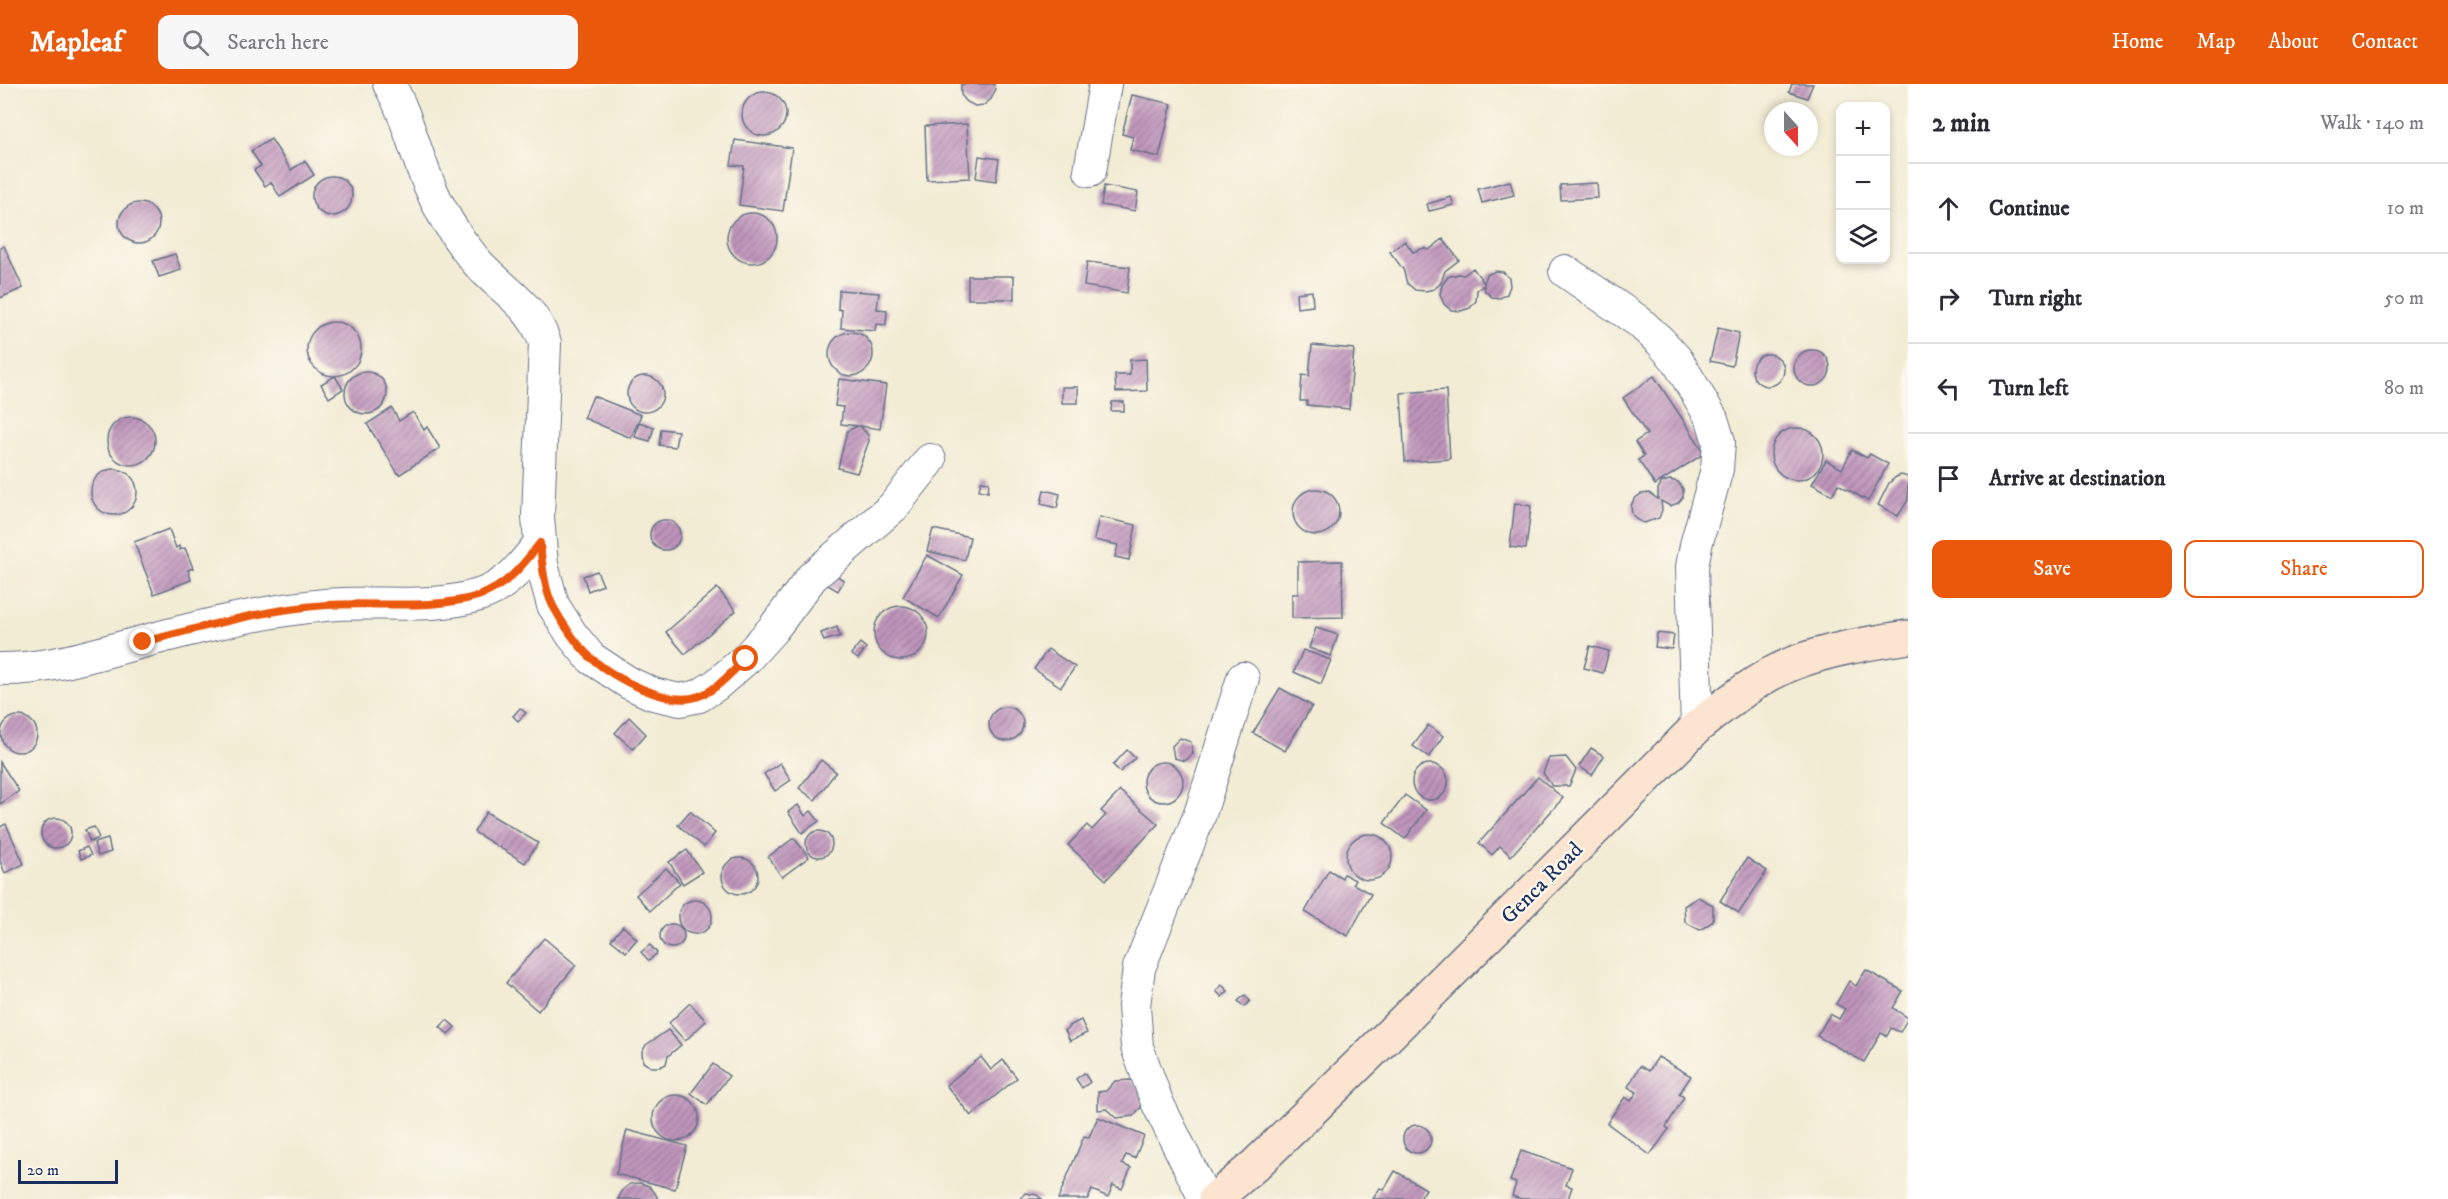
<!DOCTYPE html>
<meta charset="utf-8">
<style>
:root{--surface:#fff;--page:#f7f7f7;--text:#2b2b33;--muted:#7c7c81;--line:#e1e1e2;--accent:#ea580c}
body{margin:0;font-family:"IM FELL DW Pica",serif;background:var(--page);color:var(--text)}
.controls{position:absolute;right:18px;top:18px;display:grid;overflow:hidden;border-radius:12px;box-shadow:0 3px 9px #0003}
.controls button{width:54px;height:54px;display:grid;place-items:center;padding:0;border:0;border-bottom:2px solid var(--line);background:var(--surface);color:var(--text);font:30px sans-serif}
.compass{position:absolute;left:1764px;top:18px;width:54px;height:54px;border-radius:50%;background:var(--surface);box-shadow:0 3px 9px #0003;rotate:159deg}
.scale{position:absolute;left:18px;bottom:15px;width:100px;box-sizing:border-box;padding-left:6px;border:3px solid #1b2f5e;border-top:0;font-size:16px;line-height:21px;white-space:nowrap;color:#1b2f5e;-webkit-text-stroke:4px #fbf7ec;paint-order:stroke}
.stop{position:absolute;width:18px;height:18px;margin:-14px;border:4px solid #ea580c;border-radius:50%;background:#fff}
.stop.end{background:#ea580c;border-color:#fff;box-shadow:0 2px 6px #0008}
.list{margin:0;padding:0;list-style:none}
h2{display:flex;justify-content:space-between;align-items:center;height:78px;margin:0;padding:0 24px;font-size:26px}
h2 small{font-size:20px;font-weight:400;color:var(--muted)}
.list li{display:grid;grid-template-columns:39px 1fr auto;gap:18px;align-items:center;box-sizing:border-box;height:90px;padding:0 24px;border-top:2px solid var(--line)}
.list b{display:block;font-size:22px;white-space:nowrap}
.list em{font-size:20px;font-style:normal;color:var(--muted)}
.actions{display:flex;gap:12px;padding:18px 24px}
.actions a{flex:1;padding:14px 0;border:2px solid var(--accent);border-radius:12px;text-align:center;font-size:21px;color:var(--accent)}
.actions .main{background:var(--accent);color:#fff}
.icon{flex:none;width:33px;height:33px;fill:none;stroke:currentColor;stroke-width:2;stroke-linecap:round;stroke-linejoin:round}
.map{position:relative;flex:none;width:1908px;height:1115px;overflow:hidden}
header{display:flex;align-items:center;gap:36px;box-sizing:border-box;height:84px;padding:0 30px;background:var(--accent);color:#fff}
header strong{font-size:28px}
nav{display:flex;gap:33px;margin-inline-start:auto;font-size:21px}
.search{width:420px;height:54px;background:var(--page);display:flex;align-items:center;gap:15px;box-sizing:border-box;padding:0 21px;border-radius:12px;color:var(--muted);font-size:22px}
main{display:flex}
aside{flex:1;background:var(--surface)}
.map>svg:first-child{display:block}
.building{fill:url(#building-hatch)}
.lines{fill:none;stroke-linecap:round;stroke-linejoin:round}
.street-casing{stroke:#667187;stroke-width:34}
.secondary-casing{stroke:#667187;stroke-width:36}
.street{stroke:#fff;stroke-width:32}
.secondary{stroke:#fce5d0;stroke-width:33}
.route{stroke:#ea580c;stroke-width:8}
.labels{text-anchor:middle;stroke-width:4.5;stroke-linejoin:round;paint-order:stroke}
.street-label{font-size:22px;fill:#1b2f5e;stroke:#fbf7ec}
</style>
<header>
<strong>Mapleaf</strong>
<div class="search"><svg class="icon" aria-label="search" viewBox="0 0 24 24"><circle cx="10" cy="10" r="6"/><path d="M15 15l6 6"/></svg>Search here</div>
<nav><a>Home</a><a>Map</a><a>About</a><a>Contact</a></nav>
</header>
<main>
<div class="map">
<svg width="1908" height="1115" viewBox="0 0 1908 1115">
<defs>
<pattern id="building-hatch" width="6" height="6" patternUnits="userSpaceOnUse" patternTransform="scale(1.5)"><rect width="6" height="6" fill="#bf94bb"/><path d="M-1 1l2-2M0 6l6-6M5 7l2-2" fill="none" stroke="#9a799b"/></pattern>
</defs>
<rect width="100%" height="100%" fill="#fbf7ec"/>
<filter id="ink" filterUnits="userSpaceOnUse"><feTurbulence type="fractalNoise" baseFrequency=".0167" numOctaves="2"/><feDisplacementMap in="SourceGraphic" scale="12" xChannelSelector="R" yChannelSelector="G"/><feConvolveMatrix kernelMatrix="1 2 1 2 8 2 1 2 1" color-interpolation-filters="sRGB"/></filter>
<filter id="wash" filterUnits="userSpaceOnUse"><feTurbulence type="fractalNoise" baseFrequency=".008" numOctaves="4" result="noise"/><feDisplacementMap in="SourceGraphic" scale="24" xChannelSelector="R" yChannelSelector="G"/><feGaussianBlur stdDeviation="1.35" result="paint"/><feColorMatrix in="noise" values="0 0 0 0 0 0 0 0 0 0 0 0 0 0 0 0 0 1.4 0 .05"/><feComposite in="paint" operator="in"/></filter>
<g filter="url(#wash)">
<rect width="100%" height="100%" fill="#f2ecd4"/>
<g id="blocks">
<g class="building">
<polygon points="961,0 994,0 995,7 991,15 984,21 975,22 967,18 961,11"/>
<polygon points="1792,0 1813,0 1807,14 1789,8"/>
<circle cx="764" cy="30" r="22"/>
<polygon points="1132,11 1172,20 1159,73 1130,66 1133,53 1122,50"/>
<polygon points="967,40 970,94 927,96 925,42"/>
<polygon points="271,55 291,86 305,77 314,91 280,113 271,98 265,102 254,86 261,82 251,67"/>
<polygon points="735,56 792,64 783,127 739,121 744,82 731,81"/>
<polygon points="979,72 999,75 996,97 976,94"/>
<circle cx="332" cy="112" r="20"/>
<polygon points="1510,97 1514,111 1482,119 1478,105"/>
<polygon points="1597,99 1598,114 1561,116 1560,101"/>
<polygon points="1104,102 1138,108 1135,127 1101,121"/>
<polygon points="1451,113 1454,121 1429,127 1427,120"/>
<circle cx="139" cy="139" r="20"/>
<circle cx="752" cy="154" r="25"/>
<polygon points="1443,155 1459,176 1445,187 1441,199 1434,205 1425,207 1415,206 1407,199 1403,185 1390,168 1405,157 1413,168 1424,164 1429,166"/>
<polygon points="4,162 23,204 0,214 0,164"/>
<polygon points="175,170 181,186 159,193 153,177"/>
<polygon points="1087,178 1130,183 1127,209 1084,202"/>
<polygon points="1473,184 1484,199 1487,191 1495,187 1503,188 1509,194 1510,202 1507,210 1500,214 1492,213 1485,207 1484,201 1477,206 1476,217 1470,224 1461,227 1451,226 1444,220 1440,210 1442,201 1448,193 1458,190 1464,191"/>
<rect x="968" y="192" width="46" height="23"/>
<polygon points="839,206 879,209 877,225 887,226 886,241 876,240 875,247 841,244 842,226 838,225"/>
<polygon points="1312,207 1313,222 1297,224 1296,209"/>
<circle cx="334" cy="265" r="27"/>
<polygon points="1718,244 1739,249 1732,282 1710,277"/>
<circle cx="851" cy="270" r="22"/>
<polygon points="1312,261 1354,265 1349,325 1307,321 1307,317 1300,317 1302,291 1309,292"/>
<circle cx="1812" cy="284" r="18"/>
<circle cx="1768" cy="286" r="16"/>
<polygon points="1146,275 1147,307 1116,308 1115,291 1130,291 1130,276"/>
<circle cx="366" cy="309" r="21"/>
<circle cx="645" cy="310" r="18"/>
<polygon points="335,292 343,305 329,314 321,300"/>
<polygon points="1654,292 1705,369 1655,401 1638,376 1644,372 1635,358 1647,350 1623,314"/>
<polygon points="839,295 886,301 880,345 860,342 868,351 869,357 857,389 838,384 847,347 858,342 841,340 843,323 835,322"/>
<rect x="1062" y="303" width="16" height="16"/>
<polygon points="1446,306 1450,375 1405,378 1401,309"/>
<polygon points="593,312 641,331 631,354 584,334"/>
<polygon points="1112,318 1124,318 1124,327 1111,327"/>
<polygon points="392,324 399,337 413,328 424,346 427,343 440,364 399,391 367,340"/>
<circle cx="131" cy="357" r="24"/>
<polygon points="639,338 654,343 650,357 635,353"/>
<circle cx="1797" cy="370" r="26"/>
<polygon points="661,345 678,347 675,363 659,361"/>
<polygon points="1852,366 1867,374 1870,370 1888,380 1868,417 1838,400 1832,411 1812,400 1826,376 1842,385"/>
<circle cx="114" cy="408" r="23"/>
<polygon points="1901,391 1908,393 1908,416 1898,432 1878,421 1889,399 1896,393"/>
<polygon points="1670,396 1678,398 1683,405 1683,413 1678,419 1670,422 1661,417 1662,426 1659,434 1644,439 1637,436 1632,430 1631,422 1634,415 1641,410 1649,409 1658,415 1658,405 1662,398"/>
<polygon points="981,397 989,398 988,408 979,406"/>
<circle cx="1316" cy="428" r="23"/>
<polygon points="1044,406 1060,410 1057,424 1041,420"/>
<polygon points="1515,419 1531,422 1526,465 1510,463"/>
<polygon points="1099,433 1136,441 1129,476 1115,473 1118,461 1094,456"/>
<circle cx="665" cy="451" r="15"/>
<polygon points="169,445 176,464 179,462 180,466 185,464 193,484 188,486 191,496 154,510 134,458"/>
<polygon points="933,445 970,453 965,476 927,467"/>
<polygon points="927,471 963,491 939,534 903,513"/>
<polygon points="1342,477 1343,533 1292,534 1292,510 1298,510 1298,478"/>
<polygon points="597,487 603,501 588,507 583,492"/>
<polygon points="830,488 844,496 838,507 823,498"/>
<polygon points="717,504 736,527 685,570 666,548"/>
<circle cx="901" cy="549" r="27"/>
<polygon points="837,543 840,552 824,557 821,549"/>
<polygon points="1316,544 1338,551 1331,572 1309,564"/>
<polygon points="1657,549 1674,551 1672,565 1655,563"/>
<polygon points="860,559 866,564 858,575 851,570"/>
<polygon points="1590,562 1609,567 1603,589 1584,584"/>
<polygon points="1048,565 1075,583 1061,603 1034,585"/>
<polygon points="1303,566 1331,576 1321,600 1294,588"/>
<polygon points="1280,604 1312,622 1285,667 1253,649"/>
<circle cx="1006" cy="640" r="17"/>
<polygon points="520,624 526,629 518,637 513,632"/>
<circle cx="19" cy="650" r="18"/>
<polygon points="629,633 646,650 633,665 615,649"/>
<polygon points="1428,641 1443,652 1429,673 1413,662"/>
<polygon points="1180,654 1191,658 1193,670 1185,677 1174,674 1172,662"/>
<polygon points="1591,664 1604,672 1592,691 1579,682"/>
<polygon points="1127,666 1135,674 1120,688 1113,681"/>
<polygon points="1566,673 1576,686 1569,702 1552,702 1543,689 1549,674"/>
<polygon points="821,676 836,688 815,716 799,704"/>
<polygon points="0,678 19,707 0,720"/>
<circle cx="1163" cy="698" r="20"/>
<polygon points="780,679 791,696 775,707 764,690"/>
<circle cx="1430" cy="698" r="18"/>
<polygon points="1538,693 1563,714 1511,772 1500,762 1492,771 1479,759"/>
<polygon points="1120,707 1158,740 1106,796 1068,761 1087,741 1092,746 1106,731 1101,727"/>
<polygon points="1405,711 1426,726 1405,755 1384,739"/>
<polygon points="798,721 805,732 811,727 819,737 802,749 788,728"/>
<polygon points="690,727 715,749 704,763 678,741"/>
<polygon points="486,728 538,759 525,779 474,748"/>
<circle cx="56" cy="749" r="15"/>
<polygon points="6,740 24,780 5,789 0,777 0,743"/>
<polygon points="94,743 99,754 90,758 85,746"/>
<circle cx="819" cy="760" r="13"/>
<circle cx="1369" cy="773" r="23"/>
<polygon points="794,754 809,773 782,793 768,773"/>
<polygon points="108,755 111,768 98,772 94,759"/>
<polygon points="87,763 91,771 81,775 78,767"/>
<polygon points="687,766 702,788 683,800 669,778"/>
<polygon points="1747,774 1767,787 1739,829 1720,817"/>
<circle cx="740" cy="792" r="18"/>
<polygon points="666,784 680,799 650,827 636,811"/>
<polygon points="1329,786 1342,794 1344,790 1355,796 1353,800 1371,810 1348,852 1305,828"/>
<polygon points="1698,813 1713,821 1713,837 1700,846 1685,838 1684,822"/>
<circle cx="695" cy="833" r="17"/>
<circle cx="672" cy="852" r="12"/>
<polygon points="623,842 637,855 626,868 611,856"/>
<polygon points="544,854 576,881 538,927 506,899"/>
<polygon points="650,861 657,869 649,877 641,868"/>
<polygon points="1866,886 1903,907 1893,924 1908,934 1900,948 1891,944 1887,952 1881,949 1864,978 1817,952 1830,930 1839,935 1845,925 1836,920 1849,897 1856,902"/>
<polygon points="1222,901 1228,907 1222,913 1216,907"/>
<polygon points="1245,911 1250,917 1244,923 1238,917"/>
<polygon points="690,919 706,937 685,957 669,939"/>
<polygon points="447,936 455,943 448,950 440,943"/>
<polygon points="1081,936 1087,949 1070,957 1065,946 1070,943 1069,942"/>
<polygon points="668,946 681,961 668,972 666,980 660,983 651,983 643,978 642,968 646,961"/>
<polygon points="981,973 991,986 1003,976 1017,994 971,1032 946,1001"/>
<polygon points="1658,973 1691,992 1679,1010 1684,1013 1666,1043 1669,1045 1650,1071 1607,1039 1625,1013 1631,1017 1637,1008 1628,1003 1640,982 1649,987"/>
<polygon points="713,980 729,992 707,1021 691,1009"/>
<polygon points="1084,989 1090,998 1082,1004 1076,995"/>
<polygon points="1131,996 1142,1006 1143,1021 1133,1032 1117,1034 1107,1025 1098,1026 1098,1008 1106,1007 1115,997"/>
<circle cx="676" cy="1034" r="23"/>
<polygon points="1098,1033 1144,1052 1135,1074 1126,1071 1122,1080 1131,1084 1122,1105 1113,1101 1108,1113 1092,1106 1088,1115 1058,1115 1084,1052 1089,1053"/>
<circle cx="1417" cy="1055" r="14"/>
<polygon points="627,1046 687,1062 675,1105 616,1090"/>
<polygon points="1521,1067 1572,1084 1566,1101 1572,1103 1568,1115 1521,1115 1512,1112 1516,1099 1510,1097"/>
<polygon points="1395,1087 1426,1105 1420,1115 1373,1115 1380,1104 1384,1106"/>
<polygon points="640,1099 649,1102 655,1109 658,1115 618,1115 623,1106 630,1100"/>
<polygon points="1026,1109 1037,1111 1042,1115 1020,1115"/>
</g>
</g>
</g>
<g filter="url(#ink)">
<use href="#blocks" fill-opacity="0" stroke="#667187" stroke-width="1.5"/>
<g class="lines">
<defs>
<g id="street">
<path d="M389,0C407,30 414,66 428,98C439,126 456,153 475,176C501,206 532,219 545,259L538,433L542,481L553,521L572,551L591,574L629,599L653,610L680,616L699,612L716,601L746,575L773,545L812,493L893,423L930,376"/>
<polyline points="1090,87 1105,0"/>
<polyline points="1565,187 1638,237 1660,257 1677,276 1712,335 1719,358 1717,385 1696,461 1692,483 1697,643"/>
<path d="M0,585C49,586 95,570 142,558C202,542 263,527 325,521C374,516 432,526 479,511C506,503 523,481 540,459"/>
<polyline points="1205,1115 1157,1018 1137,963 1134,922 1139,884 1200,730 1243,594"/>
</g>
<path id="secondary" d="M1215,1115L1254,1082L1387,953L1697,643C1727,619 1758,593 1794,579C1831,565 1870,559 1908,553"/>
</defs>
<use href="#street" class="street-casing"/>
<use href="#secondary" class="secondary-casing"/>
<use href="#street" class="street"/>
<use href="#secondary" class="secondary"/>
</g>
</g>
<g class="lines" filter="url(#ink)">
<path class="route" d="M143,558C203,543 265,525 327,521C377,518 431,526 478,512C506,503 523,481 540,459C542,479 544,504 553,522C562,539 577,561 591,574C614,594 669,624 699,612C717,606 732,587 746,575"/>
</g>
<g class="labels">
<g class="street-label">
<text transform="translate(1541 798) rotate(-45)" y="8">Genca Road</text>
</g>
</g>
</svg>
<div class="controls">
<button>+</button>
<button>−</button>
<button><svg class="icon" aria-label="layers" viewBox="0 0 24 24"><path d="M12 4l9 5-9 5-9-5zM3 14l9 5 9-5"/></svg></button>
</div>
<svg class="compass" viewBox="-18 -18 36 36"><path d="M0-13l5 13h-10z" fill="#e53935"/><path d="M0 13l5-13h-10z" fill="#7c7c81"/></svg>
<div class="scale">20 m</div>
<div class="stop" style="left:746px;top:575px"></div>
<div class="stop end" style="left:143px;top:558px"></div>
</div>
<aside>
<h2>2 min<small>Walk · 140 m</small></h2>
<ul class="list">
<li><svg class="icon" aria-label="ahead" viewBox="0 0 24 24"><path d="M12 20V5M6 11l6-6 6 6"/></svg><div><b>Continue</b></div><em>10 m</em></li>
<li><svg class="icon" aria-label="right" viewBox="0 0 24 24"><path d="M7 20v-9h11M14 6l5 5-5 5"/></svg><div><b>Turn right</b></div><em>50 m</em></li>
<li><svg class="icon" aria-label="left" viewBox="0 0 24 24"><path d="M17 20v-9H6M10 6l-5 5 5 5"/></svg><div><b>Turn left</b></div><em>80 m</em></li>
<li><svg class="icon" aria-label="arrive" viewBox="0 0 24 24"><path d="M6 21V4h12l-3 4 3 4H6"/></svg><div><b>Arrive at destination</b></div></li>
</ul>
<div class="actions"><a class="main">Save</a><a>Share</a></div>
</aside>
</main>
